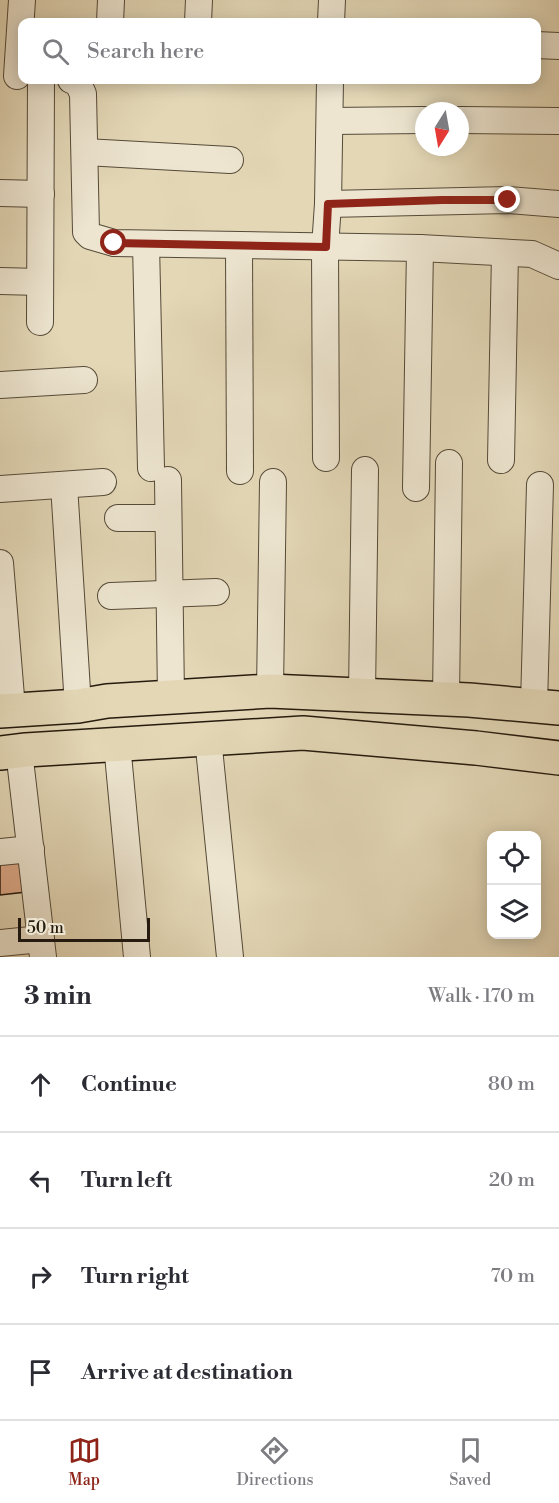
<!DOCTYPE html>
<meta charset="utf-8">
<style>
:root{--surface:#fff;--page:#f2f2f3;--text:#2b2b33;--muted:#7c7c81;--line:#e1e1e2;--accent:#8f2418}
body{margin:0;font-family:"Libre Bodoni",serif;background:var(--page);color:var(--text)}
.controls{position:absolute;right:18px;bottom:18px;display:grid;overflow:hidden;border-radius:12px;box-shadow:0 3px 15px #0003}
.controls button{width:54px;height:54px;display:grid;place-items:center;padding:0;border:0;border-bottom:2px solid var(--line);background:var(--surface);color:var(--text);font:30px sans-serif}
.compass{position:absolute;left:415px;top:102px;width:54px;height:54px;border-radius:50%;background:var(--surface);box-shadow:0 3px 15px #0003;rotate:191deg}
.scale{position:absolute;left:18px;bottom:15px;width:132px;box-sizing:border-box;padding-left:6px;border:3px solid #261b0e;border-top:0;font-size:16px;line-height:21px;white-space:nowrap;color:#261b0e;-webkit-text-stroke:4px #ede5d0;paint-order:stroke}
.stop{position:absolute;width:18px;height:18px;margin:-14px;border:4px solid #8f2418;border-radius:50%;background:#fff}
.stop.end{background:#8f2418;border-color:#fff;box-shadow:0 2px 6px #0008}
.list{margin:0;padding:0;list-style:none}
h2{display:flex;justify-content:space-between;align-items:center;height:78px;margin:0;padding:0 24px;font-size:26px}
h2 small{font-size:20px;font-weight:400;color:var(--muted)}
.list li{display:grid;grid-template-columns:39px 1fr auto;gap:18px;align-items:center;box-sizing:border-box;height:96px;padding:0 24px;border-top:2px solid var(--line)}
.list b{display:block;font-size:22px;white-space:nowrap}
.list em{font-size:20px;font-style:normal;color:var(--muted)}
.icon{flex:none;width:33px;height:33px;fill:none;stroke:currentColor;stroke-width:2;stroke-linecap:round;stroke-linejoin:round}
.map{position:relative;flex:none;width:559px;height:957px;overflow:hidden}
.search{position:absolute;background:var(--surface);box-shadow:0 3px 15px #0003;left:18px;right:18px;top:18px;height:66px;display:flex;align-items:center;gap:15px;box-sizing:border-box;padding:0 21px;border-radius:12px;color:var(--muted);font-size:22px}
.sheet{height:462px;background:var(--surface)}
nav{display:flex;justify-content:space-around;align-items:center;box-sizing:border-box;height:84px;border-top:2px solid var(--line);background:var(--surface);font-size:16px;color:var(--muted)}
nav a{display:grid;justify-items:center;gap:3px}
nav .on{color:var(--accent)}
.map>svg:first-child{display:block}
.building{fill:#ddaa89;stroke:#261b0e;stroke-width:1.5}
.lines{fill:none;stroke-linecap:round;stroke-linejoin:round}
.minor-casing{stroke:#554a38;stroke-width:28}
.major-casing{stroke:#261b0e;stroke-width:36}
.minor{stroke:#ede5d0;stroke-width:26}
.major{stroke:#e3d7b6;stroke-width:33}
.route{stroke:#8f2418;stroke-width:8}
</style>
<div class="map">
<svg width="559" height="957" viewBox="0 0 559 957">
<rect width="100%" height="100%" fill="#e3d7b6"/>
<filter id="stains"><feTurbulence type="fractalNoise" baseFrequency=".00333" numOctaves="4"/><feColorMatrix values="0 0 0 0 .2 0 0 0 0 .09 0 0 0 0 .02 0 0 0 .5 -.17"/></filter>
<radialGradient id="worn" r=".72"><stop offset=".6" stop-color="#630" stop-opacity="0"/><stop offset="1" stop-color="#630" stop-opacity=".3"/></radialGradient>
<polygon class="building" points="21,853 26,892 0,895 0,856"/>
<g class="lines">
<defs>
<g id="minor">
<polyline points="110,22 111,0"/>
<polyline points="198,22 199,0"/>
<polyline points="331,22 332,0"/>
<polyline points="536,45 559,46"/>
<polyline points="17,76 22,0"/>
<polyline points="71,80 78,83 83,94 86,232 90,236 114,243 420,248 532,254 559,266"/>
<polyline points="460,120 559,121"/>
<polyline points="330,121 424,120"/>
<polyline points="85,152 230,160"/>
<polyline points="0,193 41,194"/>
<polyline points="328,204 508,200 559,204"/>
<polyline points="146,244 151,468"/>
<polyline points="239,247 240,471"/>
<polyline points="0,281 40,282"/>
<polyline points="40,322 41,80"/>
<polyline points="0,385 84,380"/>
<polyline points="326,458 325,247 328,204 330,80"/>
<polyline points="501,460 505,253"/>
<polyline points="168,480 171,697"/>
<polyline points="64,485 78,706"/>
<polyline points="416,488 420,248"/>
<polyline points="0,489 103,482"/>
<polyline points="118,518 168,518"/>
<polyline points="0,563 12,709"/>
<polyline points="111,596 216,592"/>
<polyline points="270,691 273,482"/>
<polyline points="362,695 365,470"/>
<polyline points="446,699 449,463"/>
<polyline points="534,705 540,485"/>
<polyline points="208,738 230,957"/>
<polyline points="117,744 137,957"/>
<polyline points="19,751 43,957"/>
<polyline points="0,852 31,849"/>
<polyline points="0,943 41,939"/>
</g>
<g id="major">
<polyline points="0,711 78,706 107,701 270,691 469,700 559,708"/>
<polyline points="0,753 26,750 303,733 476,748 559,758"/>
</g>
</defs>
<use href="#minor" class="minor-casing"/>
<use href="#major" class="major-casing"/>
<use href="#minor" class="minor"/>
<use href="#major" class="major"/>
</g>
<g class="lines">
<polyline class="route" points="114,243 326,247 328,204 442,200 508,200"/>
</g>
<rect width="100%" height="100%" filter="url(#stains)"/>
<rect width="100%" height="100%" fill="url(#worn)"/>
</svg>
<div class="controls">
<button><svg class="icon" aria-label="locate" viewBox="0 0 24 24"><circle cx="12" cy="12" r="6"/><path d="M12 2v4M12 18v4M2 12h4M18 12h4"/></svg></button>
<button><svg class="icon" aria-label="layers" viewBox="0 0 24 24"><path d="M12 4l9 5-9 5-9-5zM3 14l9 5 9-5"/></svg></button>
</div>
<svg class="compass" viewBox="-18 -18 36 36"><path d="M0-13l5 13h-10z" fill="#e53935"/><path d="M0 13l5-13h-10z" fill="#7c7c81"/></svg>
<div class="scale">50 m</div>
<div class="stop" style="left:114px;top:243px"></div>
<div class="stop end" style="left:508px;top:200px"></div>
<div class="search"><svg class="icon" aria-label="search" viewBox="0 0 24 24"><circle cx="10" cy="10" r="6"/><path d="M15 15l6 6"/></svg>Search here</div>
</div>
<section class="sheet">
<h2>3 min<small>Walk · 170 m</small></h2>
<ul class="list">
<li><svg class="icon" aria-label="ahead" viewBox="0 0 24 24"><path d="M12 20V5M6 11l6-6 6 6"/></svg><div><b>Continue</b></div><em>80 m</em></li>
<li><svg class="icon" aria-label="left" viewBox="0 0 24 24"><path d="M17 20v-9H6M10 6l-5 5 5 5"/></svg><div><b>Turn left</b></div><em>20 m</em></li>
<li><svg class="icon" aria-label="right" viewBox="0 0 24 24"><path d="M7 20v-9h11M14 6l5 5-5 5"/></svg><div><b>Turn right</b></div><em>70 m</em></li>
<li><svg class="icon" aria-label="arrive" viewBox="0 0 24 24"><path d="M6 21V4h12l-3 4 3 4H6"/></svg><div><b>Arrive at destination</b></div></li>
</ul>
</section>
<nav>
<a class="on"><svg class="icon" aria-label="map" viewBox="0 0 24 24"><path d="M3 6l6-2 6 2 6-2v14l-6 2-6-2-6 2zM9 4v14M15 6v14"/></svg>Map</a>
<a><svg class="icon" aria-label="directions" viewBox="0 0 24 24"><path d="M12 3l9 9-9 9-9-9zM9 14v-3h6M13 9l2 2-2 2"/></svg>Directions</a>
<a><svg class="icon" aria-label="saved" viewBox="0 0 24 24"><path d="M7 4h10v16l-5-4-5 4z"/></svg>Saved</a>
</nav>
